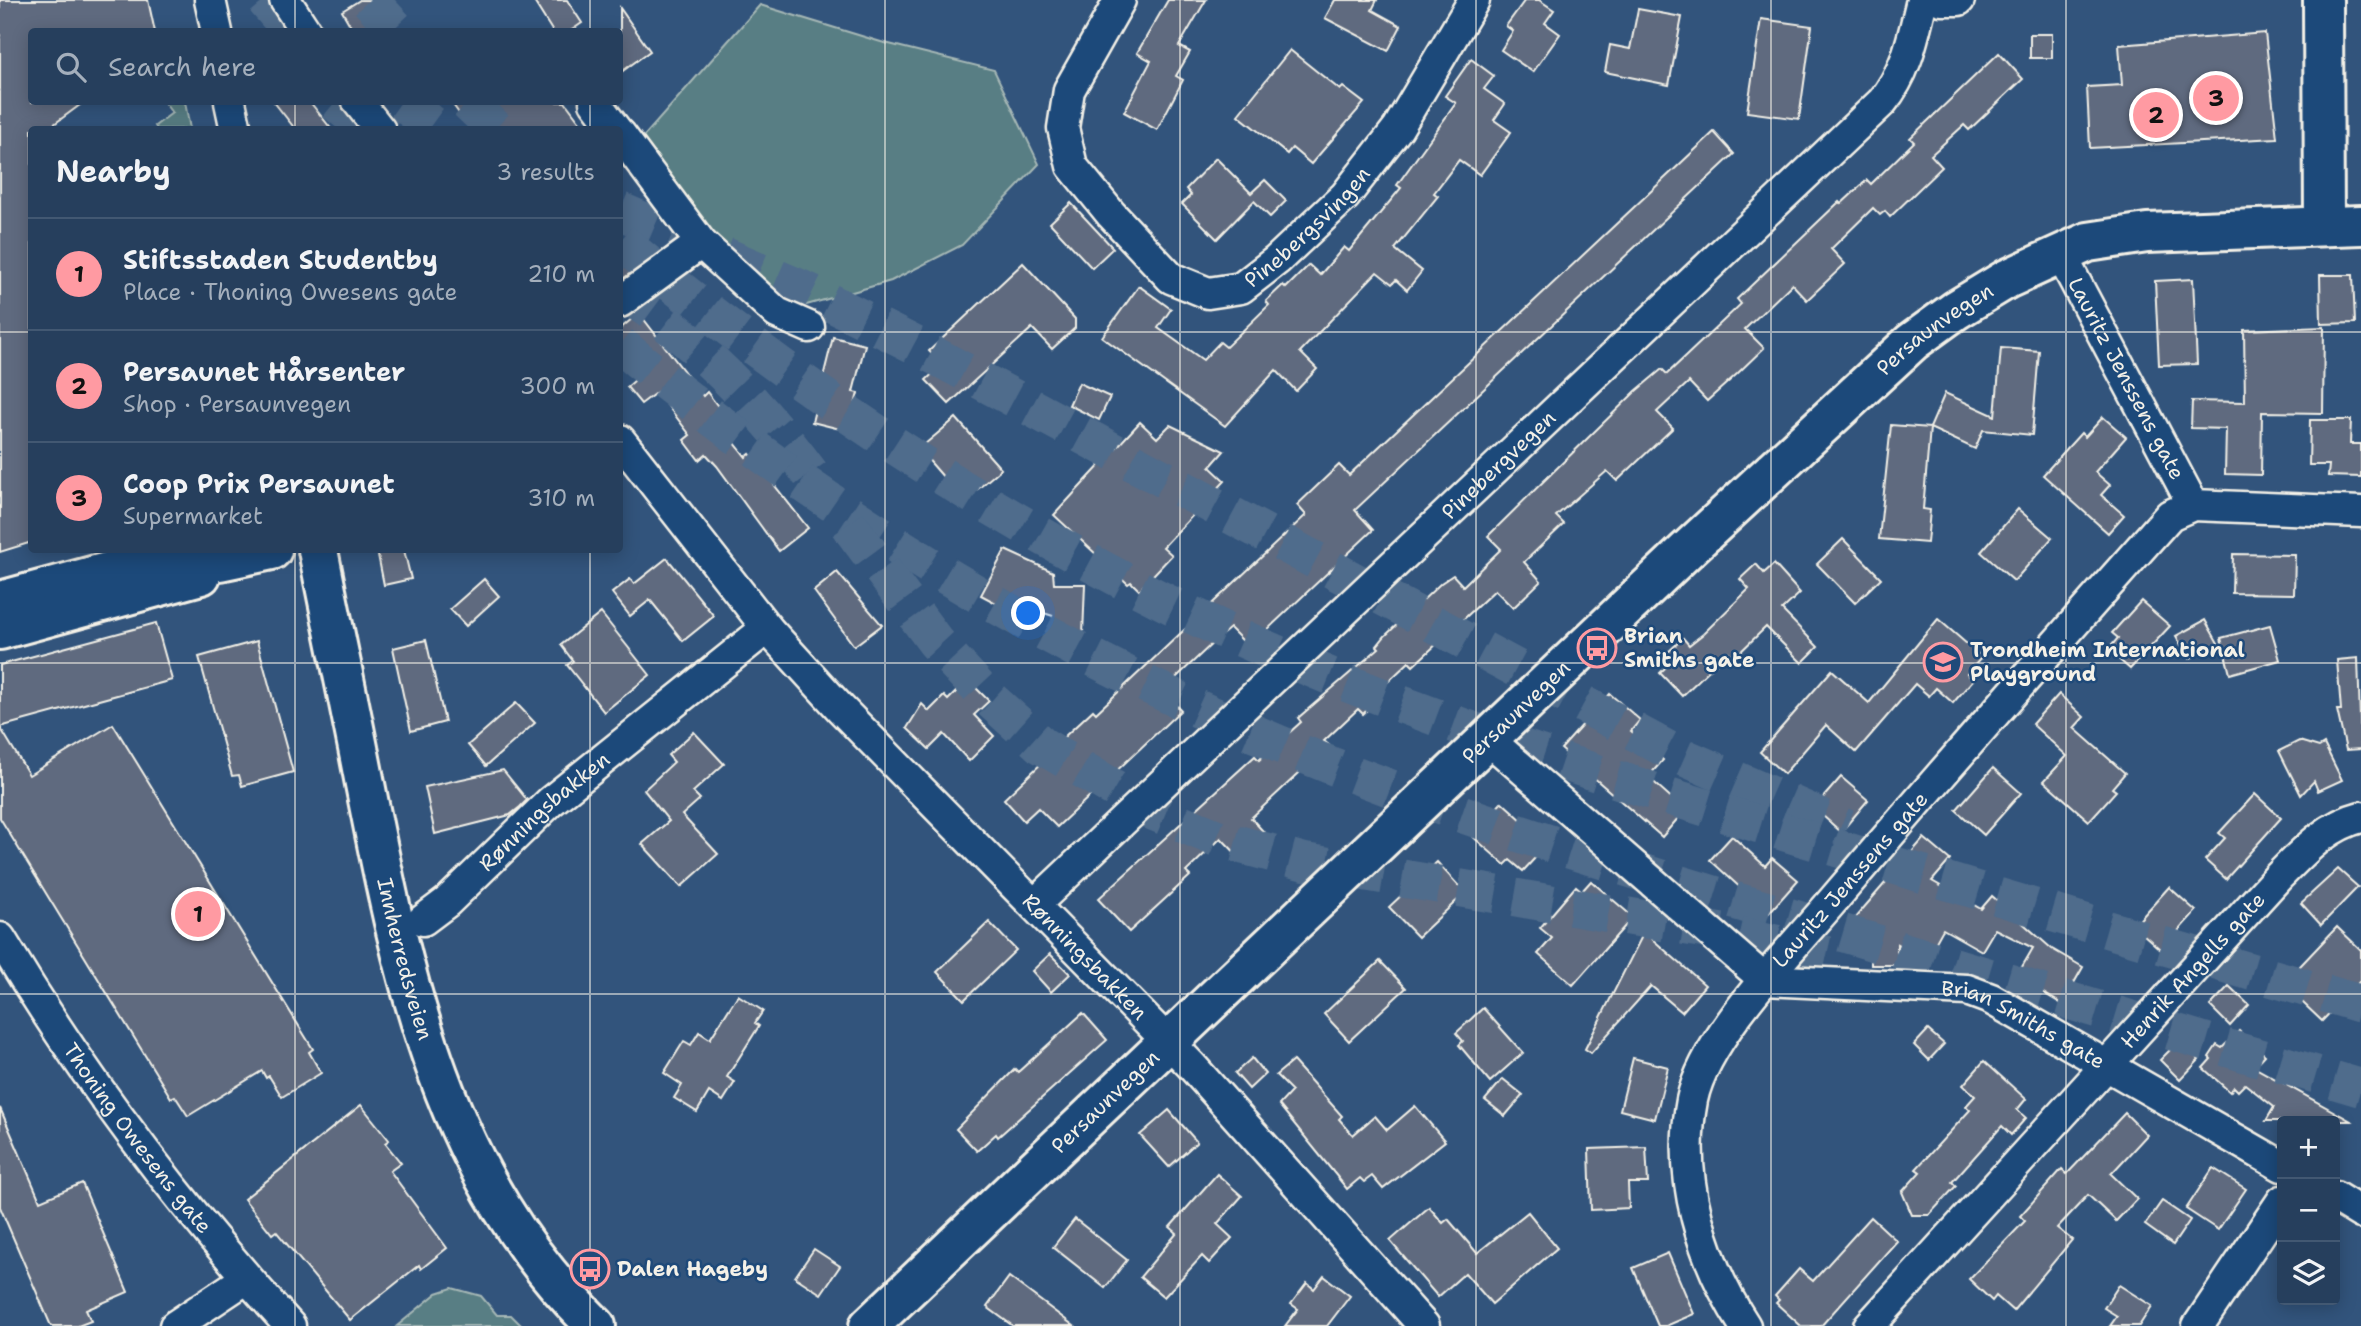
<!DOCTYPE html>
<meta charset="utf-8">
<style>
:root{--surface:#263f5d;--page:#324a66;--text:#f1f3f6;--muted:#a4afbc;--line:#425872;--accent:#ff9aa2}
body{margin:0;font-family:"Shantell Sans",sans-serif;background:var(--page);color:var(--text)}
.controls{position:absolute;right:21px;bottom:21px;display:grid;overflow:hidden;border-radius:7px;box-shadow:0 4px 18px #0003}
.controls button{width:63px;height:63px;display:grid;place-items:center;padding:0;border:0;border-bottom:2px solid var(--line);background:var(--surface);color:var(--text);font:35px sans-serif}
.you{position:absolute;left:1029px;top:614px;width:24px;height:24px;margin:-18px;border:5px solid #fff;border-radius:50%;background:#1a73e8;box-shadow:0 0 0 10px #1a73e833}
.badge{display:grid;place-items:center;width:46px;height:46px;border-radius:50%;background:var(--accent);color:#111;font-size:23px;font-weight:700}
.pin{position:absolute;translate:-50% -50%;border:4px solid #fff;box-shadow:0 2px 7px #0006}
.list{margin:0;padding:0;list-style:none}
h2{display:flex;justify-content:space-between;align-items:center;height:91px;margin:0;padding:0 28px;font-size:30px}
h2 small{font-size:23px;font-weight:400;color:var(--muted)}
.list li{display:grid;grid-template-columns:46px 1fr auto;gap:21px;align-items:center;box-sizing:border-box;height:112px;padding:0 28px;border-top:2px solid var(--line)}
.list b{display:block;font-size:26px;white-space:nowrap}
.list p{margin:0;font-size:23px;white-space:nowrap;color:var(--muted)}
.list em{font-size:23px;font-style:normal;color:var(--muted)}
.icon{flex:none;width:38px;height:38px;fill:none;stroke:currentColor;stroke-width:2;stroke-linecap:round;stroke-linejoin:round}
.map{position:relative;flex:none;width:2361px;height:1326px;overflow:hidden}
.search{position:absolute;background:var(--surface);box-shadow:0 4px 18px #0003;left:28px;top:28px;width:595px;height:77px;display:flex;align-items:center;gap:18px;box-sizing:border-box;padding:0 24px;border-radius:7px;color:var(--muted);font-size:26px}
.panel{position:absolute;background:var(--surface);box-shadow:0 4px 18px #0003;left:28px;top:126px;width:595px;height:427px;border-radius:7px}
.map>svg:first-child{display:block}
.green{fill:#597e84;stroke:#a6b8b6;stroke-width:2}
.building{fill:#5f6b7f;stroke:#f4f1e8;stroke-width:2}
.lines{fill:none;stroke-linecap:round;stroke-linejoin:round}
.highway-tunnel{stroke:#4f6c8c;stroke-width:38;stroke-dasharray:38 19;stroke-linecap:butt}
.street-casing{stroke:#f4f1e8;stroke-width:35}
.secondary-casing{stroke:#f4f1e8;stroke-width:44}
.street{stroke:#1f4a7a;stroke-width:30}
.secondary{stroke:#1f4a7a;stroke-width:38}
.grid{fill:none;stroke:#f4f1e8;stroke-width:2;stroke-opacity:0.55}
.labels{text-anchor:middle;stroke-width:5;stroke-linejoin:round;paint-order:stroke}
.street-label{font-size:21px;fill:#f4f1e8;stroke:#1f4a7a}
.poi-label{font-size:21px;font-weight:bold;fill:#f4f1e8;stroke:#1f4a7a;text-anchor:start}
</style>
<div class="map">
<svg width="2361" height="1326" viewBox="0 0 2361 1326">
<rect width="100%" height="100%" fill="#32547c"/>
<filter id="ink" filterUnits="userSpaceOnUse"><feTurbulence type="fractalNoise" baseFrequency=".0143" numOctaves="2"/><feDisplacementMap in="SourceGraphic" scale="14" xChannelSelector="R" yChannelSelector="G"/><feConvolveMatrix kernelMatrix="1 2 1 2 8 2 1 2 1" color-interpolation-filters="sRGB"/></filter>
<g filter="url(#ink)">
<g class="green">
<path d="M760,5L881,42L994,70L1039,164L962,245L891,281L796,308C754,296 669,181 638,143Z"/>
<polygon points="164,102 185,102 190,129 157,129 155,126 172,113"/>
<polygon points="452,1288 481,1296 497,1315 511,1315 522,1326 397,1326 437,1293"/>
</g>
<g class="building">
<polygon points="0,0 148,0 155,32 32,32 32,102 84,102 46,130 32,130 32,542 0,552"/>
<polygon points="360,0 369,0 381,21 364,32 354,32 342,11"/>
<polygon points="533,0 567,0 582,23 569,32 553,32"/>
<polygon points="1168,0 1206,0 1179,46 1190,52 1176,76 1183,80 1157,130 1124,112 1151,61 1137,53"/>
<polygon points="1335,0 1377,0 1372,10 1401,26 1388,51 1325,18"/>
<polygon points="1525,0 1539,0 1554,10 1545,23 1560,34 1533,72 1501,50 1513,31 1506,26"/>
<polygon points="620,8 650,51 620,73"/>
<polygon points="1638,9 1682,17 1669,85 1605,72 1610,45 1630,49"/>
<polygon points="1761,19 1812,26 1799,119 1747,112"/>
<polygon points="2265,33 2277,138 2090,148 2087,87 2122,85 2119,45"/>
<rect x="2030" y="34" width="22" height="24"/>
<polygon points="1290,50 1340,90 1343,87 1364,103 1311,164 1292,148 1287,154 1238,115"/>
<polygon points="1999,53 2023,79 1969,130 1964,125 1931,155 1942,167 1890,217 1885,211 1880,215 1873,208 1831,249 1845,264 1807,300 1792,284 1745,329 1764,348 1737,374 1707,401 1689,382 1657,412 1673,428 1617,481 1607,471 1556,516 1564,524 1524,562 1541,581 1513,608 1495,590 1413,666 1409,662 1375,694 1379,698 1363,714 1358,709 1324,741 1329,745 1251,818 1272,841 1246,864 1221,838 1186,872 1190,876 1129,932 1098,899 1255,756 1259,760 1301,722 1298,718 1379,648 1377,646 1385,636 1441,583 1453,575 1463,586 1501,549 1488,536 1553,472 1636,391 1662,369 1667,374 1741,304 1737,299 1839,202 1841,204 1867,180 1871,184 1914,142 1910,138"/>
<polygon points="1471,59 1494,76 1484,89 1505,104 1494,120 1511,132 1480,175 1459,160 1434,193 1438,196 1395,249 1422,271 1407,290 1396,280 1392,284 1377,272 1300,352 1317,369 1296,391 1276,370 1225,426 1102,337 1139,286 1171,309 1158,328 1203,360 1220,342 1226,347 1269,305 1266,301 1283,285 1286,288 1309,265 1320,275 1344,247 1349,251 1401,188 1397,185 1456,103 1445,96"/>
<polygon points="274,102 310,102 332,130 296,130"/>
<polygon points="451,102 565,102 586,130 471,130"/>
<polygon points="1714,132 1734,154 1355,510 1373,530 1249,647 1230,628 1216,640 1163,690 1181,710 1057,827 1038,808 1024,821 1004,799 1065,741 1063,738 1093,710 1096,713 1306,515 1297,505 1339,465 1349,475"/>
<polygon points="1216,158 1251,193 1265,180 1286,201 1270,217 1254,201 1217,239 1182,204 1191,195 1186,189"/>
<polygon points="1071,203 1113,248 1092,268 1050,223"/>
<polygon points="633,242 648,260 620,281 620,253"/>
<polygon points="1023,263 1075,319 1075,328 1052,349 1032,328 949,404 926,380 942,365 929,351"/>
<polygon points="2320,275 2353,275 2355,323 2321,324"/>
<polygon points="2193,279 2197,364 2159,365 2155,281"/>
<polygon points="639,313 703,396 707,392 723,413 716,419 746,457 750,454 808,528 779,551 717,466 706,454 699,460 684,440 690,435 657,392 641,404 627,387 642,374 620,345 620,329"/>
<polygon points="2324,327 2323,413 2262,412 2261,475 2225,474 2226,429 2191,428 2192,401 2245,402 2244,330"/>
<polygon points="833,337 865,345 853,392 858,393 848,431 812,422"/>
<polygon points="2001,348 2039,351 2032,435 1983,430 1975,449 1930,428 1923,509 1930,510 1927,543 1879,539 1891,425 1930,428 1945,393 1995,416"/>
<polygon points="1079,383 1110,397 1099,420 1069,405"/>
<polygon points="2103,417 2126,437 2095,472 2110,485 2101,495 2124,515 2108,533 2043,475 2081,433 2085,437"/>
<polygon points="956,418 1001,469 964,501 919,449"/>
<polygon points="2310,420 2351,420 2350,444 2361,444 2361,477 2328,476 2329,465 2309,465"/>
<polygon points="1140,422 1157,438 1170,425 1224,451 1210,467 1225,481 1163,547 1172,555 1139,590 1131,582 1128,584 1054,515"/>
<polygon points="2018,509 2052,538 2014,581 1981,552"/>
<polygon points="1843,539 1881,578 1855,603 1817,564"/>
<polygon points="377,550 404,550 411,579 384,585"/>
<polygon points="1005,550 1053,572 1054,584 1085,584 1083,635 1052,634 1053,616 1013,603 1009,610 981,595"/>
<polygon points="2233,554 2295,555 2294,594 2232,593"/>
<polygon points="667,558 714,616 683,641 650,600 630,616 612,593 630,579 634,584"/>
<polygon points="1756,564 1764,573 1774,564 1800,593 1782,610 1818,647 1802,663 1766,627 1734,658 1728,652 1682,696 1660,673 1672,661 1666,654 1683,638 1689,645 1703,634 1749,589 1740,579"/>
<polygon points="837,572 882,625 854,646 814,591"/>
<polygon points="484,579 499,596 466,626 450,609"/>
<polygon points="2141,601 2170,626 2130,669 2108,650 2118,638 2112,633"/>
<polygon points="601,613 650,675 604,712 567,665 573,661 561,645"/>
<polygon points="1938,619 1982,657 1967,674 1973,680 1953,703 1936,688 1929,696 1915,684 1856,752 1826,725 1784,774 1760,752 1832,670 1869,703"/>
<polygon points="2205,620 2218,643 2189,659 2176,636"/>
<polygon points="156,623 172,680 0,727 0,665"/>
<polygon points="2270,625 2280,660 2230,674 2221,638"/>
<polygon points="426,640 445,722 411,731 393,648"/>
<polygon points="257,641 293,772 242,786 239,775 232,776 199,657"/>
<polygon points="2358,658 2361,749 2346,750 2337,710 2341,710 2337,660"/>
<polygon points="968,680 989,701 974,715 994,736 969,761 944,734 929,749 907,728 922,704 929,711 944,696 948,700"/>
<polygon points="1610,694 1640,720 1631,731 1663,760 1648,777 1685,810 1662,837 1561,749"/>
<polygon points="2059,694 2084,717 2074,728 2125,773 2112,788 2116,791 2089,821 2044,781 2067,756 2032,724"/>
<polygon points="516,703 535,723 486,766 468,745"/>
<polygon points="113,724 313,1049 309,1052 321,1073 282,1097 269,1076 266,1078 262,1071 188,1116 175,1096 171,1098 0,818 0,727 29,775"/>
<polygon points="694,732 724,764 693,792 700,799 682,815 718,854 681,887 642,844 669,821 644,790 674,762 668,755"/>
<polygon points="2299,741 2319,747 2324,744 2342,780 2318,791 2314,781 2301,795 2279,751"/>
<polygon points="1993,768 2021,793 1984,835 1956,810"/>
<polygon points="503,770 527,800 520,807 510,815 435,834 425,787"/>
<polygon points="1841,777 1868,800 1841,832 1814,808"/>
<polygon points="2255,794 2281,818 2226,879 2205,860 2225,838 2219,833"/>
<polygon points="1502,802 1548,844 1523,871 1510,860 1505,865 1472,836"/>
<polygon points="1732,836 1765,866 1772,858 1798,880 1760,923 1735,901 1744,891 1710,860"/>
<polygon points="1924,838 1950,860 1932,881 1981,909 1992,896 2052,949 2083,967 2062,1004 2035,988 2038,984 2019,972 2033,948 1995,929 1982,951 1943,929 1926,960 1897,944 1897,965 1871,965 1871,947 1848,926"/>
<polygon points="1437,862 1465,893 1418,937 1389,907"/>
<polygon points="2338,869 2358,887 2321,925 2301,903"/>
<polygon points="1591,881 1633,917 1573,985 1538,954 1552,938 1540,928 1576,886 1582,891"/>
<polygon points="2169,887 2196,911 2161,950 2134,926"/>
<polygon points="989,922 1016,950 964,1000 937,972"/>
<polygon points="2337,927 2361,950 2361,980 2322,1021 2283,984"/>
<polygon points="1644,932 1705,985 1682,1012 1651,986 1591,1053 1585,1049"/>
<polygon points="1050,954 1070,974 1051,992 1032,971"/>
<polygon points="1380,961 1406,988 1349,1041 1324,1014"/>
<polygon points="2229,986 2249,1005 2230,1026 2210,1006"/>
<polygon points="738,995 763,1011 755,1023 759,1026 727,1077 735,1082 723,1101 709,1092 697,1112 674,1098 682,1085 664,1073 684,1041 691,1045 699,1032 710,1039"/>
<polygon points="1483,1008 1523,1053 1490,1082 1459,1045 1463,1041 1456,1033"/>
<polygon points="1083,1013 1107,1040 998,1137 996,1134 977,1151 956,1129 1015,1069 1018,1072"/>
<polygon points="1928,1030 1944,1044 1929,1060 1914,1045"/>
<polygon points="2239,1031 2265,1055 2254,1067 2351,1121 2266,1121 2274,1107 2245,1084 2238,1091 2234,1087 2230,1092 2203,1068 2211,1059 2209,1057 2217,1045 2222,1048"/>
<polygon points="2179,1041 2199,1060 2180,1080 2160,1060"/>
<polygon points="1252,1058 1265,1074 1249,1089 1235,1073"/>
<polygon points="1633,1058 1668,1067 1655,1119 1620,1110"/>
<polygon points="1293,1061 1342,1116 1339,1119 1353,1135 1375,1116 1387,1130 1415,1106 1445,1141 1383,1189 1372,1176 1364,1182 1360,1178 1347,1189 1279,1105 1292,1091 1276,1075"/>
<polygon points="1984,1061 2026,1099 2017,1110 2026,1118 2011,1135 2002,1126 1952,1182 1956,1186 1929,1215 1912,1215 1902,1192 1920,1172 1916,1169 1970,1110 1966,1106 1975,1096 1963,1085"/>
<polygon points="1503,1079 1523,1095 1505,1116 1485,1100"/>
<polygon points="361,1105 389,1140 385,1143 401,1163 390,1171 447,1248 421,1269 419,1265 350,1320 276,1231 272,1234 244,1199"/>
<polygon points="0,1108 40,1201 82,1183 128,1292 86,1310 91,1321 78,1326 51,1326 0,1207"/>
<polygon points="1169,1110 1197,1142 1169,1167 1140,1135"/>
<polygon points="2125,1113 2147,1135 2111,1174 2137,1199 2116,1221 2088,1195 2057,1228 2072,1240 2013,1311 1996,1296 1992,1301 1969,1279 2025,1221 2020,1216 2062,1169 2067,1174"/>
<polygon points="1646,1147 1648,1183 1628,1183 1629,1208 1591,1210 1589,1149"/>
<polygon points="2213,1168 2246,1189 2218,1230 2186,1209"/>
<polygon points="1217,1174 1242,1196 1217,1224 1232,1238 1209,1263 1202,1256 1164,1297 1140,1277 1177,1233 1170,1227"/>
<polygon points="2162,1201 2190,1220 2173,1245 2145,1225"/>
<polygon points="1429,1207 1443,1223 1448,1219 1477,1253 1528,1212 1557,1248 1492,1304 1465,1273 1438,1297 1390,1241"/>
<polygon points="1871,1217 1897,1241 1821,1326 1801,1326 1776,1303 1779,1300 1775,1296 1799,1269 1813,1281"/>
<polygon points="1075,1219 1127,1260 1105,1288 1053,1247"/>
<polygon points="814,1249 840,1266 821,1294 795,1277"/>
<polygon points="1668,1253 1694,1314 1666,1326 1658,1326 1633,1268"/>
<polygon points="1324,1276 1350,1296 1327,1326 1285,1326 1298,1309 1291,1304 1307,1283 1314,1289"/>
<polygon points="1009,1277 1074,1326 1013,1326 987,1307"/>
<polygon points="2119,1285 2152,1306 2139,1326 2110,1326 2117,1316 2104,1308"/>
</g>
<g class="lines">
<g class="highway-tunnel">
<polyline points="265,0 292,32"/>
<polyline points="369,0 399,32"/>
<polyline points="335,102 369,130"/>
<polyline points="401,102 440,130"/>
<polyline points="468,102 497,130"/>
<polyline points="620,211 809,292 911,343 1674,753 1846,828"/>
<path d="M620,241C787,380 970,504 1165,602C1367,702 1582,770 1797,836C1985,893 2173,949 2361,1004"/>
<path d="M620,290C694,337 760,405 812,476"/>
<path d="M620,345C814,504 1032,640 1265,738C1441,814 1626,868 1809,923C1993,978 2177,1033 2361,1088"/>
<polyline points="848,524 935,641 984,694 1041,745 1154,812 1219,839 1305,862 1738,935 1827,955"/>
</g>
<defs>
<g id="street">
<polyline points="210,0 217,32"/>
<polyline points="285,0 306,32"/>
<path id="s1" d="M1120,0L1069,90L1063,128L1072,166L1111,214L1171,278L1208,293L1241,288L1277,260L1345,196L1398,128L1474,0"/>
<polyline points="1941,0 1959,0"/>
<polyline points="230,102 236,130"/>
<polyline points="358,102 380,130"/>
<polyline points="595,102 616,130"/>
<polyline points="620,134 701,243 620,302"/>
<polyline points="701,243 777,313 809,327"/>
<path id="s2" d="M2060,253L2193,505"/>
<path id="s3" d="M620,440L767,628L840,708L1191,1065L1424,1326"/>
<path id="s4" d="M1488,739L1765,980L1967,990L1991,999L2282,1166"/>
<path id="s5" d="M1034,905L1882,102C1907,72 1913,37 1922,0"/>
<path id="s6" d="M423,920L447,902L550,802L767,628"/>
<path id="s7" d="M0,938C82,1076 182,1207 290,1326"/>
<polyline points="2335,1197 2361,1213"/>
<polyline points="175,1326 247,1278"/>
<path id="s8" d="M1745,1326C1702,1260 1677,1179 1692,1100C1705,1036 1793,948 1835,898C1945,769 2057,642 2170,515L2193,505L2361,512"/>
<path id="s9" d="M1869,1326L2279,876C2304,851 2326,826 2361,817"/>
<polyline points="2198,1326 2282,1201"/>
</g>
<g id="secondary">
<polyline points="2323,0 2324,225"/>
<path id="s10" d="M318,550C333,628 350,705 365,784C404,983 444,1178 596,1326"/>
<polyline points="0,601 140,563 220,561 272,550"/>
<polyline points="0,630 201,575"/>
<path id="s11" d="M869,1326L1686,551L1912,342L1956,310L2007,279L2088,242L2147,233L2361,225"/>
</g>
</defs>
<use href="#street" class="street-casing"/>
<use href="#secondary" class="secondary-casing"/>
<use href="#street" class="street"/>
<use href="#secondary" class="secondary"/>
</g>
</g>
<path class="grid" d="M295,0V32M590,0V32M885,0V1326M1180,0V1326M1476,0V1326M1771,0V1326M2066,0V1326M295,102V130M590,102V130M0,332H32M620,332H2361M295,550V1326M590,550V1326M0,663H2361M0,994H2361"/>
<defs>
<symbol id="bus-ring" viewBox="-11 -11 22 22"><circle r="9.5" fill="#1f4a7a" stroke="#ff9aa2" stroke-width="1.5"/><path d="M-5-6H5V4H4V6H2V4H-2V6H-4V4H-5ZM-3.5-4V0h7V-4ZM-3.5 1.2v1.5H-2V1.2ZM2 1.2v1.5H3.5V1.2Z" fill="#ff9aa2"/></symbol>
<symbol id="school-ring" viewBox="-11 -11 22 22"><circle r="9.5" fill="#1f4a7a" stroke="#ff9aa2" stroke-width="1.5"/><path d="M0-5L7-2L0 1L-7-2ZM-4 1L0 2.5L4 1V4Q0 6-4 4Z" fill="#ff9aa2"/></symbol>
</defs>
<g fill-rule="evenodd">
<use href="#bus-ring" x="1575" y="626" width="44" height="44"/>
<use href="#school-ring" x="1921" y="640" width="44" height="44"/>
<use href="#bus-ring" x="568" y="1247" width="44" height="44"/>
</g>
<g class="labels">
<g class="street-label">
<text dy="7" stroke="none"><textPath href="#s1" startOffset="494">Pinebergsvingen</textPath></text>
<text dy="7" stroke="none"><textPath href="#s11" startOffset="1460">Persaunvegen</textPath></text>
<text dy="7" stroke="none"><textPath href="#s2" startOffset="142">Lauritz Jenssens gate</textPath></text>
<text dy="7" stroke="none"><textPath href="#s5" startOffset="640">Pinebergvegen</textPath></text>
<text dy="7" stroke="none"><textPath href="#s11" startOffset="892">Persaunvegen</textPath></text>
<text dy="7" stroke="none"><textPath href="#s6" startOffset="163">Rønningsbakken</textPath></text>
<text dy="7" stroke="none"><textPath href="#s8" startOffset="511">Lauritz Jenssens gate</textPath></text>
<text dy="7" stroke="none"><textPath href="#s3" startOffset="696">Rønningsbakken</textPath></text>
<text dy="7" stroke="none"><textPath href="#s10" startOffset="418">Innherredsveien</textPath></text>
<text dy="7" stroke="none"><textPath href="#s9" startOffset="481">Henrik Angells gate</textPath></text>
<text dy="7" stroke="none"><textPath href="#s4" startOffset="634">Brian Smiths gate</textPath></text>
<text dy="7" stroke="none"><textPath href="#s11" startOffset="326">Persaunvegen</textPath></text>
<text dy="7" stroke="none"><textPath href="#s7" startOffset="243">Thoning Owesens gate</textPath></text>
</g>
<g class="poi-label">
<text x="1624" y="643">Brian<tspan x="1624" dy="24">Smiths gate</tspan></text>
<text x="1970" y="657">Trondheim International<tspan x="1970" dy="24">Playground</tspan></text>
<text x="617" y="1276">Dalen Hageby</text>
</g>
</g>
</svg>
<div class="controls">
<button>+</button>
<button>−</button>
<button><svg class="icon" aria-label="layers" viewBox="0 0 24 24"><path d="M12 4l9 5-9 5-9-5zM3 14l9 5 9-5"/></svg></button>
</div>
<div class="you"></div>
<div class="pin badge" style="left:198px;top:914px">1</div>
<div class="pin badge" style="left:2156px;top:115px">2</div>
<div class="pin badge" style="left:2216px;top:98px">3</div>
<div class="search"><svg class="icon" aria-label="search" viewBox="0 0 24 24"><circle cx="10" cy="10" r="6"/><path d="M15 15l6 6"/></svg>Search here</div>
<section class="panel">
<h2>Nearby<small>3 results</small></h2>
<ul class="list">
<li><span class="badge">1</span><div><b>Stiftsstaden Studentby</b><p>Place · Thoning Owesens gate</p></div><em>210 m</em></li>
<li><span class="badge">2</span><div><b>Persaunet Hårsenter</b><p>Shop · Persaunvegen</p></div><em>300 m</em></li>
<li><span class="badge">3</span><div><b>Coop Prix Persaunet</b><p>Supermarket</p></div><em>310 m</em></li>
</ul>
</section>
</div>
